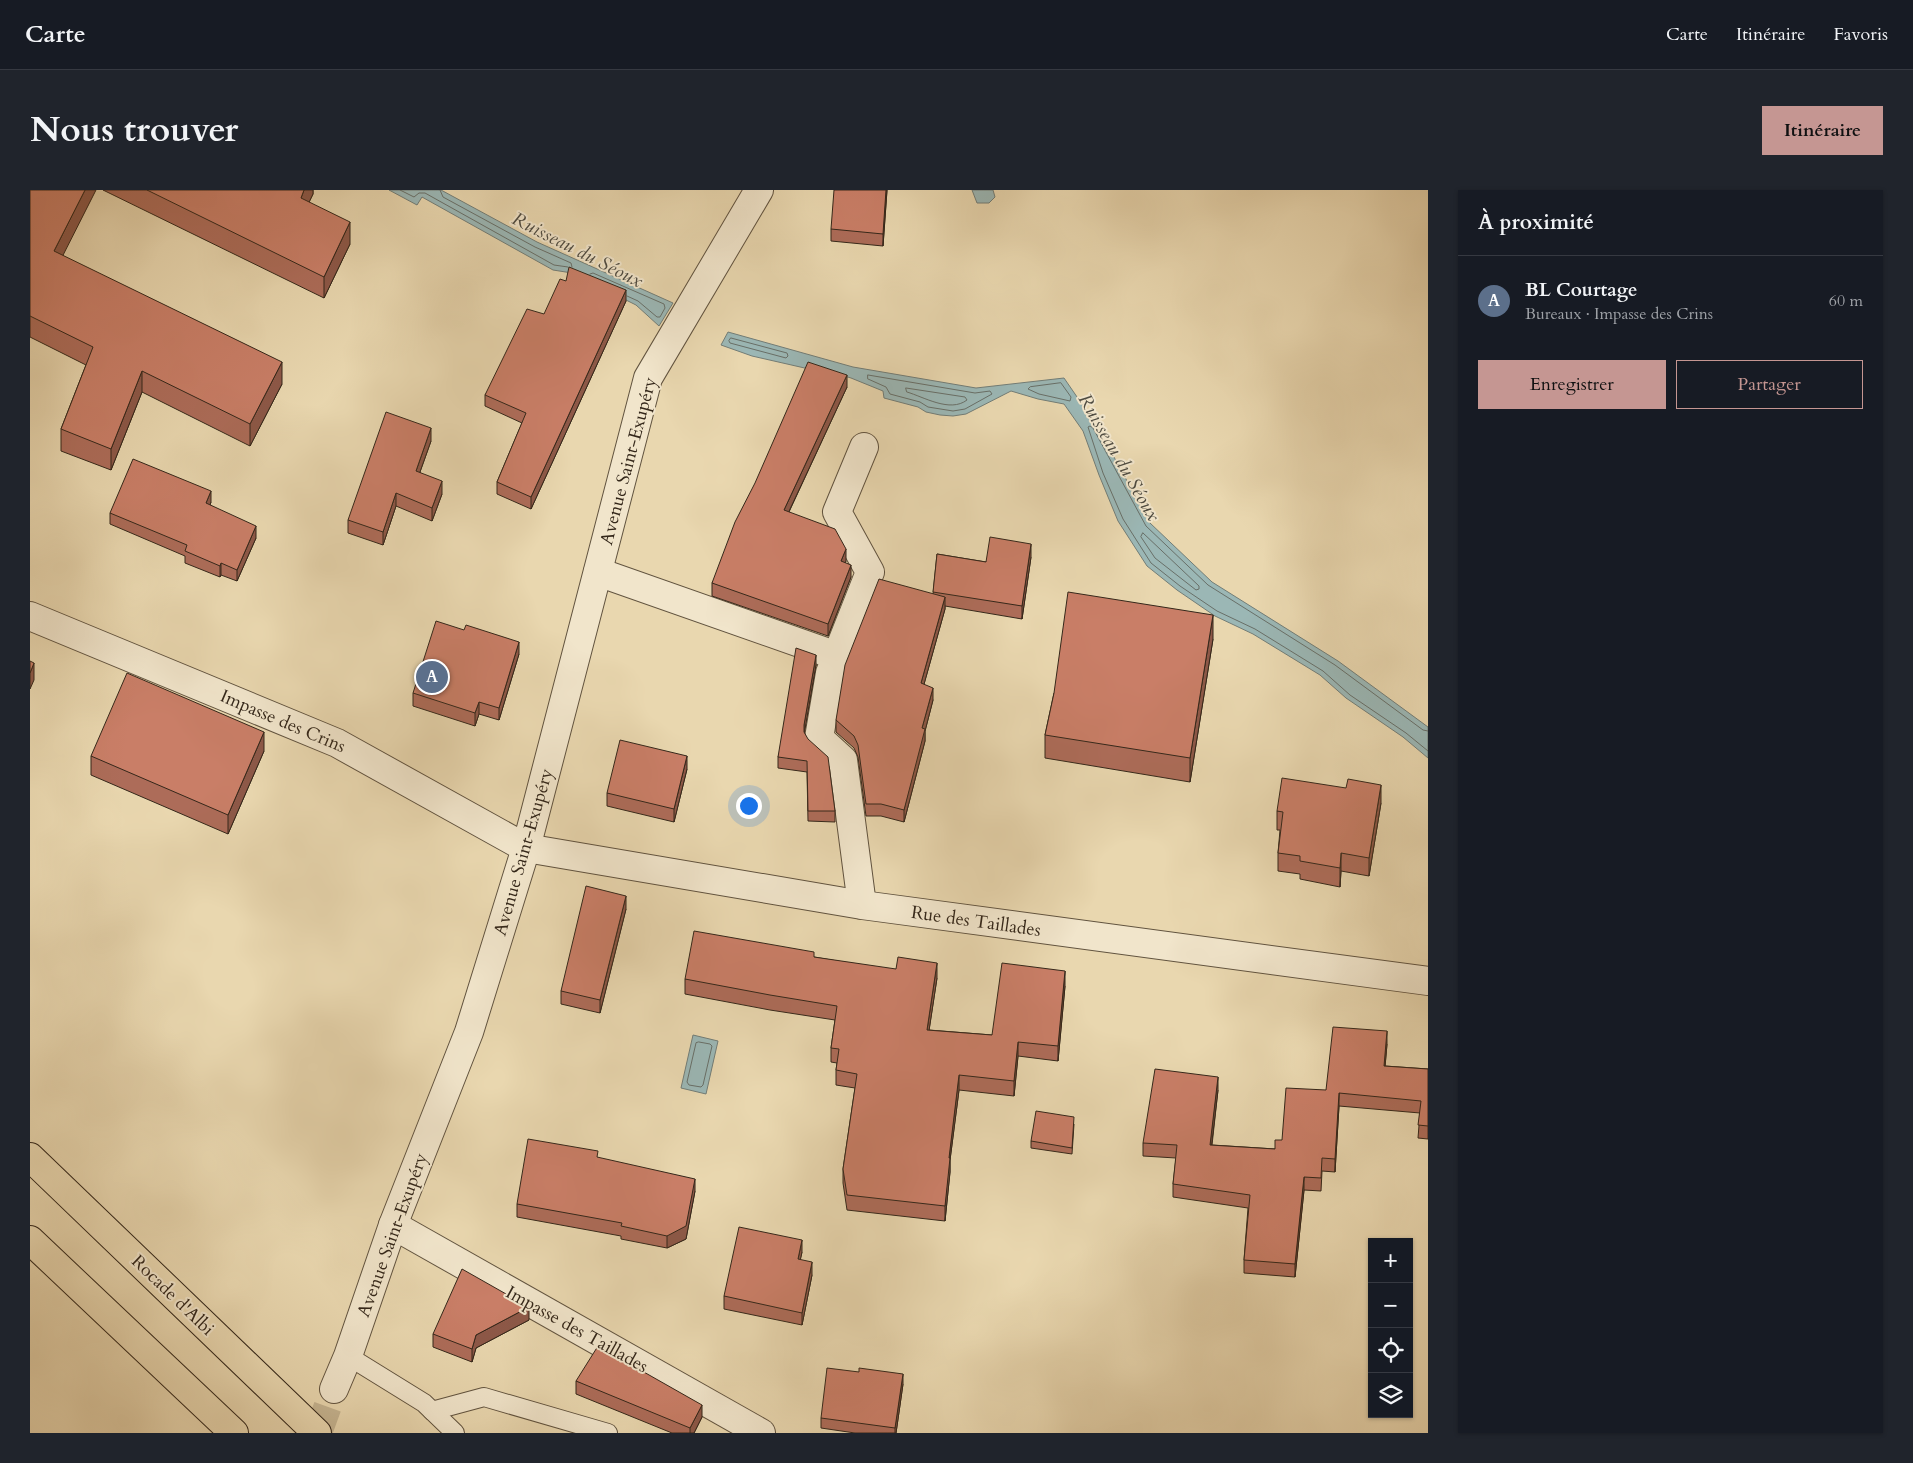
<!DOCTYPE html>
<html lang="fr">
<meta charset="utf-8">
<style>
:root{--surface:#171b24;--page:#20242c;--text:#f1f3f6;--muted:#9ea1a6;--line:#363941;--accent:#c59692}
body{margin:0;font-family:Cardo,serif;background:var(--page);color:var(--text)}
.controls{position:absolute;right:15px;bottom:15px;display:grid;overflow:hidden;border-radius:0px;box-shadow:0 1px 4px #0004}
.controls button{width:45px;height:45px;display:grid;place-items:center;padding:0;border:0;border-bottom:1px solid var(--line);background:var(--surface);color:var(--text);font:25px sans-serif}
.you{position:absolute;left:718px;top:615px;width:18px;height:18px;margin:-12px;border:4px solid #fff;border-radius:50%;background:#1a73e8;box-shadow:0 0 0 8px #1a73e833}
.badge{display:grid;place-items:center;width:32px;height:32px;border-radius:50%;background:var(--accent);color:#fff;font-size:16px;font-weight:700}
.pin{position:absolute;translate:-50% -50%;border:2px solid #fff;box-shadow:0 1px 5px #0006}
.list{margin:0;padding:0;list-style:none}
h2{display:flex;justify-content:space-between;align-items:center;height:65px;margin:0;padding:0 20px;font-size:21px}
h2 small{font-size:16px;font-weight:400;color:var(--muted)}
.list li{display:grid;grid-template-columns:32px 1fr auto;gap:15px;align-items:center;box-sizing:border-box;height:90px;padding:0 20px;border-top:1px solid var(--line)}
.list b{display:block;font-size:19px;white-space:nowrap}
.list p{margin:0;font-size:16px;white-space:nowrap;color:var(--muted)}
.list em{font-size:16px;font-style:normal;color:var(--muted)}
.actions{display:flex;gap:10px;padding:15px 20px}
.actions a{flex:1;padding:11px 0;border:1px solid var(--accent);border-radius:0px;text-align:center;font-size:18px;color:var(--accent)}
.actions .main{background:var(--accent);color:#111}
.icon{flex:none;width:28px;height:28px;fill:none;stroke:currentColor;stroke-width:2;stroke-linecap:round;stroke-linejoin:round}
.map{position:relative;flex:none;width:1398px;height:1243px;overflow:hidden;border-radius:0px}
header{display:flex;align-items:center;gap:30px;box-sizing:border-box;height:70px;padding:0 25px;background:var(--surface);border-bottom:1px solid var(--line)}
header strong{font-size:24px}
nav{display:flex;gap:28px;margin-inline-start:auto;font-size:18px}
.intro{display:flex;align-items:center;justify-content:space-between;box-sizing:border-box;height:120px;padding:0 30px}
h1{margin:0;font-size:35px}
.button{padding:12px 22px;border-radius:0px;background:var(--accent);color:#111;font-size:18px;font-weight:700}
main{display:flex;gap:30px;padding:0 30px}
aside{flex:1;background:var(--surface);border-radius:0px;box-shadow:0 1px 4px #0004}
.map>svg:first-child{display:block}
.water{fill:#9bb7b5;stroke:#727d77}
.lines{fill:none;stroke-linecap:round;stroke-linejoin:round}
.shore{stroke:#686f68;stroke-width:1}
.street-tunnel{stroke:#c5b491;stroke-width:28;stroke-dasharray:28 14;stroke-linecap:butt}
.lane-casing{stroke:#61533f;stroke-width:20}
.street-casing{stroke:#61533f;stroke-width:30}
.highway-casing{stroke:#34271a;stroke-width:30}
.lane{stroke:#f1e5cb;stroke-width:18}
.street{stroke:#f1e5cb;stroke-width:28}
.highway{stroke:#e9d7af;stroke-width:28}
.wall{fill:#ad6c59;stroke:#34271a}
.shaded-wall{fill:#8d5848;stroke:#34271a}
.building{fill:#c97e67;stroke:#34271a}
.labels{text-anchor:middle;stroke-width:4;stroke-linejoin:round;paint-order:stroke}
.street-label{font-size:18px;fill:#34271a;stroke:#f1e5cb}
.water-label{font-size:19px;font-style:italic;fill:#4e4b41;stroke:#f1e5cb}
</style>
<header>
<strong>Carte</strong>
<nav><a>Carte</a><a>Itinéraire</a><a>Favoris</a></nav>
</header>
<div class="intro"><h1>Nous trouver</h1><a class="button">Itinéraire</a></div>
<main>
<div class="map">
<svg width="1398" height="1243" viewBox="0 0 1398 1243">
<rect width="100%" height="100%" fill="#e9d7af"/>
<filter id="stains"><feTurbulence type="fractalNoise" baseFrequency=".004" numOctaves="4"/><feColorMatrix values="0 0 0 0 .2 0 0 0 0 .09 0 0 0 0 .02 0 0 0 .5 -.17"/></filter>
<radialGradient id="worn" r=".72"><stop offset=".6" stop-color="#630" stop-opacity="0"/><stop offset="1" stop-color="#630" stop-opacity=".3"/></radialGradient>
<g class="water">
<polygon points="359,0 411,0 507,52 643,113 629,136 606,115 542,83 523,80 392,7 387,15"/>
<polygon points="942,0 963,0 965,7 959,13 947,13"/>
<polygon points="698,142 823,177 946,198 1034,188 1067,236 1120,333 1182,392 1308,471 1398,537 1398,568 1373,547 1316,508 1290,485 1223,444 1185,426 1147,400 1117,376 1088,331 1069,285 1053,241 1034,214 1008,209 981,201 936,224 923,226 910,225 896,222 888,217 854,208 853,201 821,188 798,181 779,179 722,166 691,155"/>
<polygon points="663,845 688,851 676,904 651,898"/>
</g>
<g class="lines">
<g class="shore">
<polyline points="370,0 384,7 389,3 395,3 524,75 538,77"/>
<polyline points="410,0 413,7 505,57 541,73 542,77"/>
<polyline points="560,84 563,83 634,114 635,118 630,127 627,127 608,111 597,106"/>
<polygon points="701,148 757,163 758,166 756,168 700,153 699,151"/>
<polygon points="838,185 945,203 960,201 962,204 935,219 923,221 898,217 890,212 860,204 856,197 838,189"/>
<polygon points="1031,193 1041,207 1040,211 1009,204 998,199 1000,197"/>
<path d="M876,198L935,207L937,210C920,223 894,207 877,202Z"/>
<polygon points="1113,343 1169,396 1169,399 1166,400 1125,368 1111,347"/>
<polyline points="1398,541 1393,540 1305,475 1178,395 1116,336 1063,238 1060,236 1058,237 1073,283 1093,329 1121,373 1150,396 1187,421 1225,439 1293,481 1320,505 1376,543 1398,561"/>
<polygon points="669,852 680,854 682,856 673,895 671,897 659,895 657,892 666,853"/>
</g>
<polyline class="street-tunnel" points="288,1243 304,1199"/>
<defs>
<g id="lane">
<polyline points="318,1166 394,1213 425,1243"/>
<polyline points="402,1221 454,1207 578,1243"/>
</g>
<g id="street">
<polyline points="568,382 807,466"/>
<polyline points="0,426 307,553 496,658 832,715 1398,791"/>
<polyline points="832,715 813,570 789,548 800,483 840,382 807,322 834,257"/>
<polyline points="363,1035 731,1243"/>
<polyline points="304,1199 318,1166 363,1035 439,842 496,658 618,188 729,0"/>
</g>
<g id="highway">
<polyline points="0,967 287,1243"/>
<polyline points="0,1050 204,1243"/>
</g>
</defs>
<use href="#lane" class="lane-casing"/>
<use href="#street" class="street-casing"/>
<use href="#highway" class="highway-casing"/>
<use href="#lane" class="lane"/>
<use href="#street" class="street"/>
<use href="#highway" class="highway"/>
</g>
<g class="wall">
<polygon points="0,0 33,66 252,194 220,256 112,202 81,280 31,261 31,239 56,175 0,147"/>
<polygon points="73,0 283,0 283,4 279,12 320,54 294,108"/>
<polygon points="857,0 853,56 801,51 801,39"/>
<polygon points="596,111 501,319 467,304 467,292 492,233 455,216 455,205 514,124"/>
<polygon points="817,197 759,322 816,371 815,373 821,387 798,446 682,406 682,393"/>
<polygon points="401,251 390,282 412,304 402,331 366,316 353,355 318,343 318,330"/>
<polygon points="181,312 180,315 226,348 207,391 191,385 190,387 155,373 155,366 80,334 80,323"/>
<polygon points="907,364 956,372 1001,367 992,429 915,416 915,419 894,494 903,510 895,541 895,551 874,632 851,626 836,626 828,567 824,558 806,542 806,530 903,404"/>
<polygon points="1183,449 1160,592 1015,568 1015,545 1024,503"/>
<polygon points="489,464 469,530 449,524 445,536 383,516 383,503"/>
<polygon points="786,475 774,542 805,621 805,632 778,631 777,582 748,578 748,567"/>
<polygon points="234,561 198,644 61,585 61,566"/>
<polygon points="657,579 644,632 577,616 577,603"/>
<polygon points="1351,613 1339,686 1311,681 1310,697 1270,689 1270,684 1248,681 1248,663 1250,640 1247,640 1247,621"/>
<polygon points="596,719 570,823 531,814 531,801"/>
<polygon points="784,767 907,788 899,840 962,845 1035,796 1028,871 988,866 984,906 929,900 920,970 920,982 915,1031 817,1020 813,993 813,979 825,898 806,895 806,880 807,873 801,872 801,858 805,830 740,820 655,804 655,789"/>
<polygon points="1357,854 1355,876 1398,879 1398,949 1388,948 1390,923 1309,916 1305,982 1292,981 1291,1001 1274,1000 1265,1087 1214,1083 1214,1070 1218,1018 1143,1007 1143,994 1146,968 1113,966 1113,953 1188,900 1182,955 1245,959 1296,900"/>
<polygon points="1044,934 1042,964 1001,958 1001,951"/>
<polygon points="568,968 665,1001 656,1049 637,1058 591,1049 591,1046 487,1027 487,1014"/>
<polygon points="772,1062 770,1070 782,1085 772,1135 694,1119 694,1106"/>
<polygon points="499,1130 446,1158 442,1172 403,1157 403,1144"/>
<polygon points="546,1191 672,1227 664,1243 642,1243 546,1204"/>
<polygon points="873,1194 866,1243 825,1243 791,1238 791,1228"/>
</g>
<g class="shaded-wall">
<polygon points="55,0 66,0 24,83 24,61"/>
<polygon points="274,0 283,0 283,4 271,29 271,8"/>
<polygon points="856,0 857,0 853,56 853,44"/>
<polygon points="320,32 320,54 294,108 294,87"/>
<polygon points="596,100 596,111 501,319 501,307"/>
<polygon points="252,172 252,194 220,256 220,234"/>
<polygon points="112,181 112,202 81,280 81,259"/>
<polygon points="817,185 817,197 754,332 754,320"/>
<polygon points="401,238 401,251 386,293 386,281"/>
<polygon points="412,291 412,304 402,331 402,318"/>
<polygon points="181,301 181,312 176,325 176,313"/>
<polygon points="366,303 366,316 353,355 353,342"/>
<polygon points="226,336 226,348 207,391 207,380"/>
<polygon points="1001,354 1001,367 992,429 992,416"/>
<polygon points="816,359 816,371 811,383 811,371"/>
<polygon points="191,373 191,385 190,387 190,376"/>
<polygon points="821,375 821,387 798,446 798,434"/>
<polygon points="915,407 915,419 891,505 891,493"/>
<polygon points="1183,425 1183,449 1160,592 1160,568"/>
<polygon points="489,452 489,464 469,530 469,518"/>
<polygon points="786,465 786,475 774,545 774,535"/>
<polygon points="4,473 4,490 0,499 0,483"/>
<polygon points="903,498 903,510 895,541 895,551 874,632 874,620 892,538"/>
<polygon points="449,512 449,524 445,536 445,523"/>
<polygon points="234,542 234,561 198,644 198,625"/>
<polygon points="657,566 657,579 644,632 644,619"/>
<polygon points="1351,595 1351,613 1339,686 1339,668"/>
<polygon points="1311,663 1311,681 1310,697 1310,678"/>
<polygon points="596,706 596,719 570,823 570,810"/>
<polygon points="907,773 907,788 897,854 897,840"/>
<polygon points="1035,781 1035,796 1028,871 1028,856"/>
<polygon points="1357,841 1357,854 1354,889 1354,876"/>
<polygon points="988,852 988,866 984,906 984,891"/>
<polygon points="929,885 929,900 920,970 920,982 915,1031 915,1016 919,968"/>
<polygon points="1188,887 1188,900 1180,968 1180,955"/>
<polygon points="1309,903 1309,916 1305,982 1305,969"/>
<polygon points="1274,987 1274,1000 1265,1087 1265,1074"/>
<polygon points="665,989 665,1001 656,1049 637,1058 637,1046"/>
<polygon points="772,1050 772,1062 768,1081 768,1069"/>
<polygon points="782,1072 782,1085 772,1135 772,1123"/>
<polygon points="499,1117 499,1130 446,1158 442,1172 442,1159 446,1145"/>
<polygon points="873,1184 873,1194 866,1243 865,1243 865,1238"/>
<polygon points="672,1215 672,1227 664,1243 660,1243 660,1238"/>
</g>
<g class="building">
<polygon points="0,0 55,0 24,61 252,172 220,234 112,181 81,259 31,239 63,157 0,126"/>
<polygon points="117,0 274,0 271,8 320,32 294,87"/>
<polygon points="804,0 856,0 853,44 801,39"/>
<polygon points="539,77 596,100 501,307 467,292 496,223 455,205 497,119 514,124 530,89 536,91"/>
<polygon points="778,172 817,185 754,320 805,339 816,359 811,371 821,375 798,434 682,393 705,332 725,293"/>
<polygon points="356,222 401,238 386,281 412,291 402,318 366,303 353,342 318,330"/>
<polygon points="103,269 181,301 176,313 226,336 207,380 191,373 190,376 155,361 157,355 80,323"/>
<polygon points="960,347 1001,354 992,416 903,402 907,364 956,372"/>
<polygon points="849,389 915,407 891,493 903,498 892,538 895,539 874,620 851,614 836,614 828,555 824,546 806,530 815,475"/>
<polygon points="1038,402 1183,425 1160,568 1015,545 1024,503"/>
<polygon points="406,431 434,440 436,435 489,452 469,518 449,512 445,523 383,503"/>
<polygon points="766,458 786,465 774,535 774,542 778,549 798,567 805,621 778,621 777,571 748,567"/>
<polygon points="0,471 4,473 0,483"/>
<polygon points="97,483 234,542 198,625 61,566"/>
<polygon points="590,550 657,566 644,619 577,603"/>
<polygon points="1252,588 1316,598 1318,589 1351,595 1339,668 1311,663 1310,678 1270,671 1270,666 1248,663 1253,622 1247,621"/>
<polygon points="556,696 596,706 570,810 531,801"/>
<polygon points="664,741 784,762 784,767 866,779 868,767 907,773 897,840 962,845 972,773 1035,781 1028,856 988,852 984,891 929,885 919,968 920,968 915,1016 817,1005 813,979 827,884 806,880 809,859 801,858 807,816 740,805 655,789"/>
<polygon points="1303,837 1357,841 1354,876 1398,879 1398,936 1388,935 1391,911 1309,903 1305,969 1292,968 1291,988 1274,987 1265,1074 1214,1070 1220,1005 1143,994 1147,955 1113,953 1125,879 1188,887 1180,955 1245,959 1245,950 1252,950 1256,898 1296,900"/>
<polygon points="1006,921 1044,927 1042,958 1001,951"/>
<polygon points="498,949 568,961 567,967 665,989 656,1036 637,1046 591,1036 592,1033 487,1014"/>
<polygon points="709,1037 772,1050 768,1069 782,1072 772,1123 694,1106"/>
<polygon points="432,1079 499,1117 446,1145 442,1159 403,1144"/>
<polygon points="568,1156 672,1215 660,1238 546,1191"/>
<polygon points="797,1178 829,1182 829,1178 873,1184 865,1238 791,1228"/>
</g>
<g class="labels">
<g class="street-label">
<text transform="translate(598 271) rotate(-75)" y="6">Avenue Saint-Exupéry</text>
<text transform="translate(253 531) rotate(23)" y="6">Impasse des Crins</text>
<text transform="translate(493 662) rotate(-74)" y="6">Avenue Saint-Exupéry</text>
<text transform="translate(946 731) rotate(8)" y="6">Rue des Taillades</text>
<text transform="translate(362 1045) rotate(-70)" y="6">Avenue Saint-Exupéry</text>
<text transform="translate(143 1105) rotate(44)" y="6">Rocade d'Albi</text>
<text transform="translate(547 1139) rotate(29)" y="6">Impasse des Taillades</text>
</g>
<g class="water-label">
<text transform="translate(548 59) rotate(27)" y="7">Ruisseau du Séoux</text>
<text transform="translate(1090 267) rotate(60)" y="7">Ruisseau du Séoux</text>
</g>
</g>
<rect width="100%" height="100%" filter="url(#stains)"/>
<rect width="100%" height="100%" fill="url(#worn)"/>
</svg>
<div class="controls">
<button>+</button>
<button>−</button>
<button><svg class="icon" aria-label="locate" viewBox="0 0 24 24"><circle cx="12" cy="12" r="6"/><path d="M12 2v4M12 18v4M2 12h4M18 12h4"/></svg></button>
<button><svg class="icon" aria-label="layers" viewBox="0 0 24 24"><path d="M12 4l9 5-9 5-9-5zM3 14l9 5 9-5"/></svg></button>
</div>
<div class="you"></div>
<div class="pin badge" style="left:402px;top:487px;background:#5c6f8a">A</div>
</div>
<aside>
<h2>À proximité<small></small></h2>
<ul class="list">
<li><span class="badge" style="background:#5c6f8a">A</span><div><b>BL Courtage</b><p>Bureaux · Impasse des Crins</p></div><em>60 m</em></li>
</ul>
<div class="actions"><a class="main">Enregistrer</a><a>Partager</a></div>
</aside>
</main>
